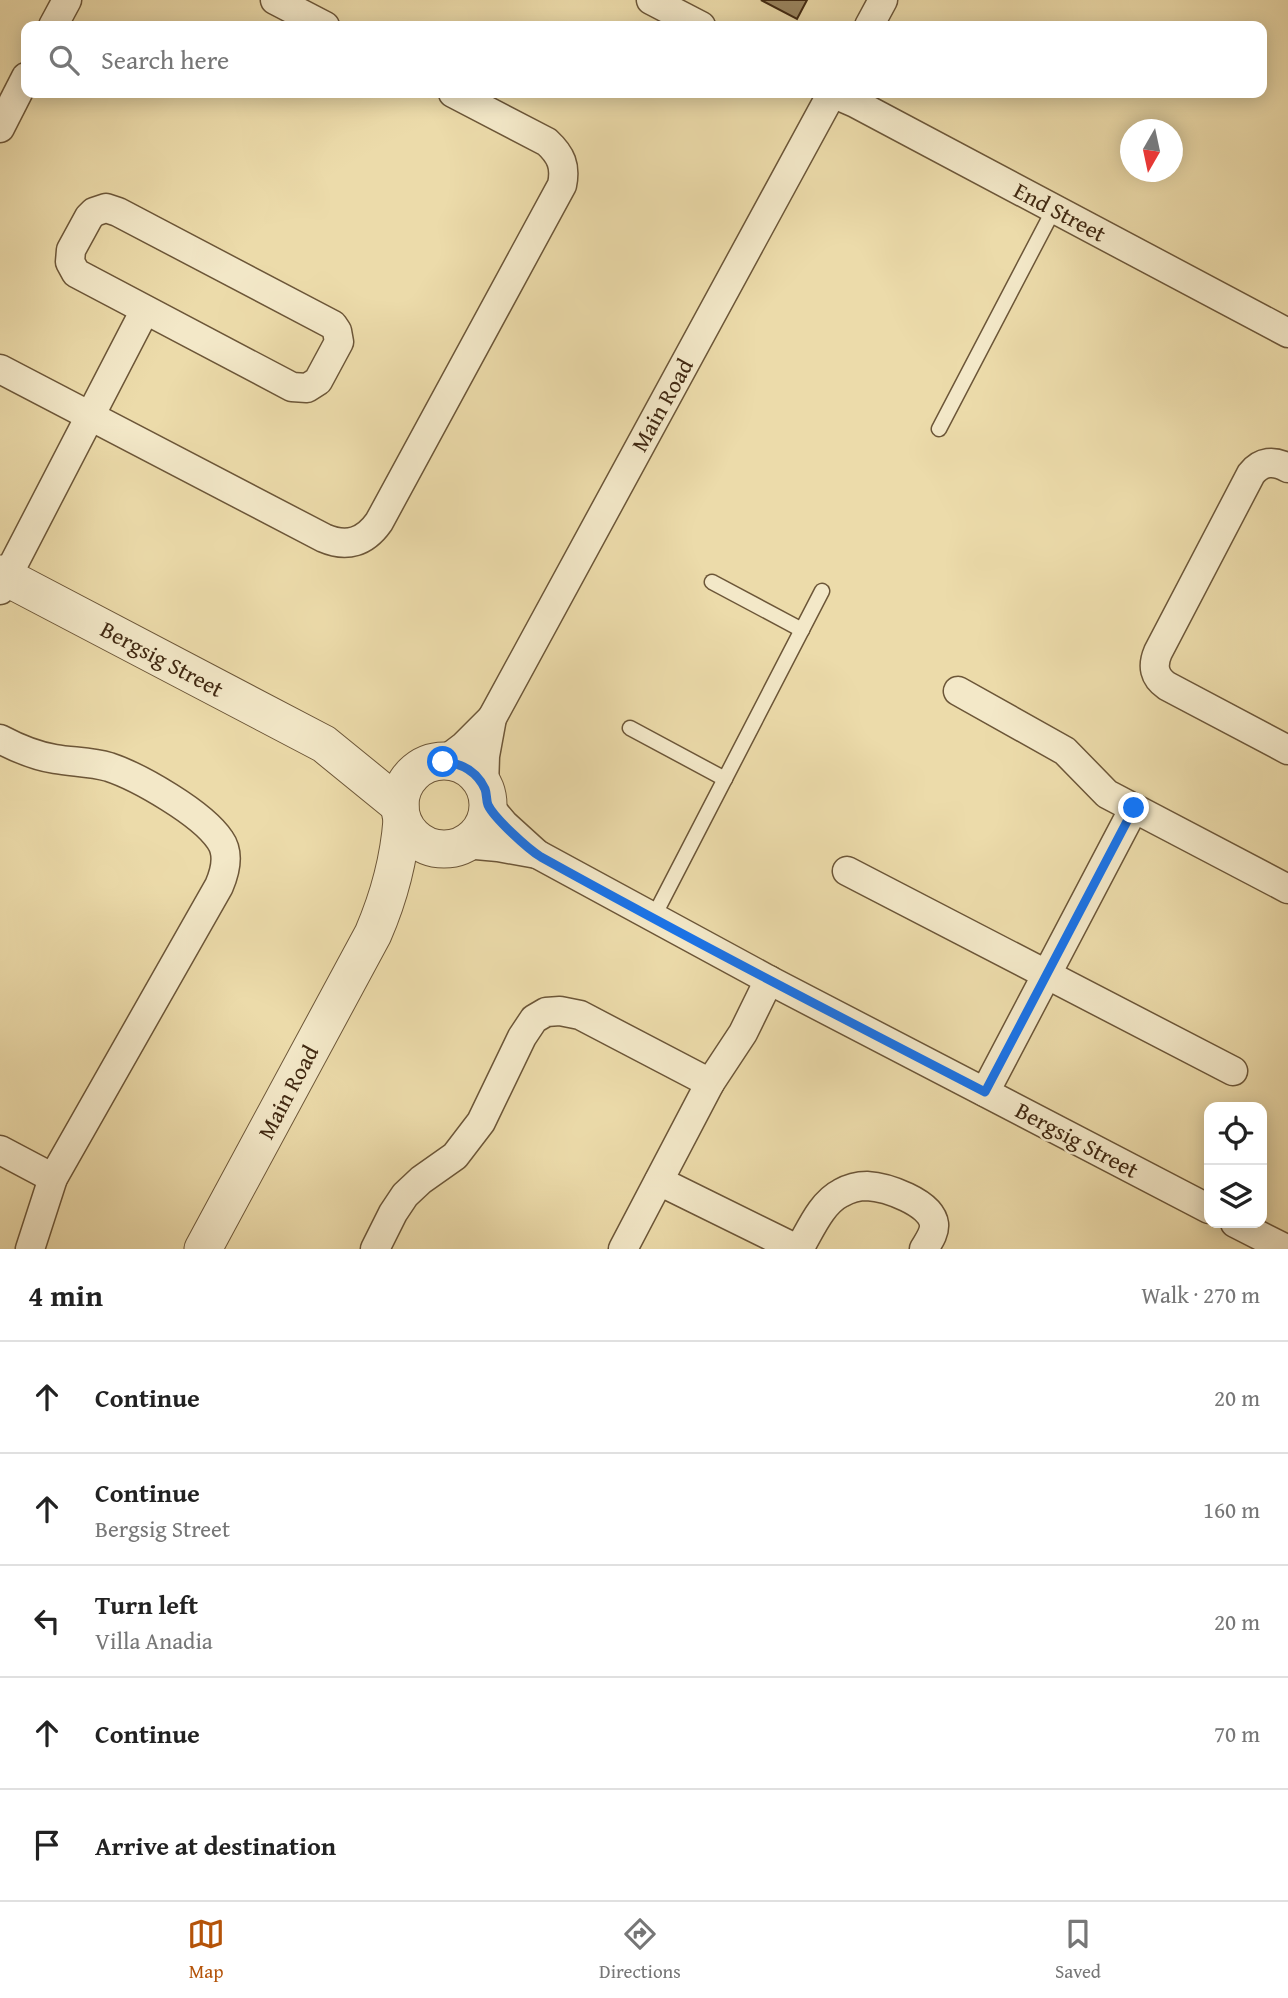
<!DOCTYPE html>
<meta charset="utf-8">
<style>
:root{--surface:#fff;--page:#f2f2f2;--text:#222;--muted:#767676;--line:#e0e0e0;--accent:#b45309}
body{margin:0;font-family:"Gentium Book Plus",serif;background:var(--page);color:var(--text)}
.controls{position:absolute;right:21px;bottom:21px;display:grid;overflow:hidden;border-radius:14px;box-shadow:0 4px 18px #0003}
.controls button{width:63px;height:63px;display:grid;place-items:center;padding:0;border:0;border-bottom:2px solid var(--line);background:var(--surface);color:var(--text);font:35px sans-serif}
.compass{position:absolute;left:1120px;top:119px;width:63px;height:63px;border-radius:50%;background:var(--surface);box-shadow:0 4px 18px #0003;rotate:189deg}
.stop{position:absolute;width:21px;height:21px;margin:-16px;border:5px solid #1a73e8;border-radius:50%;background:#fff}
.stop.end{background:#1a73e8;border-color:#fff;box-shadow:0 2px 7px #0008}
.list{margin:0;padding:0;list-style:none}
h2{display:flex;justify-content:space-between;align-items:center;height:91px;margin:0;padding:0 28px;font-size:30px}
h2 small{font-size:23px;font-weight:400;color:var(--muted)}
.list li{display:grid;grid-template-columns:46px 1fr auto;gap:21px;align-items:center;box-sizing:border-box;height:112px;padding:0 28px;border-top:2px solid var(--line)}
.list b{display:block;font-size:26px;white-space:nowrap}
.list p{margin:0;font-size:23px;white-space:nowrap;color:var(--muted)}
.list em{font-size:23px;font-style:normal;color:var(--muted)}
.icon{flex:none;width:38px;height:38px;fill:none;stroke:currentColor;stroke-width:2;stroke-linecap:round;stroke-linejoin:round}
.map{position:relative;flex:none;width:1288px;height:1249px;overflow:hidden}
.search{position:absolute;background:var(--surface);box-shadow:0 4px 18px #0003;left:21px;right:21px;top:21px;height:77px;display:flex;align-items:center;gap:18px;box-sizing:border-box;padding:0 24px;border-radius:14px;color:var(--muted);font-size:26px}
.sheet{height:651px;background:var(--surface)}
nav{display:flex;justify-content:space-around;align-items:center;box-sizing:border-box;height:98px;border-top:2px solid var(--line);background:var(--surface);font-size:19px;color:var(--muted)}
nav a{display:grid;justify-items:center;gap:4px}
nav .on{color:var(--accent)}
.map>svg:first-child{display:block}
.building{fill:#9a8661;stroke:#412912;stroke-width:2}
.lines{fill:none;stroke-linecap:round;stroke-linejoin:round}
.service-casing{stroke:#6c5638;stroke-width:17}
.minor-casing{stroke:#6c5638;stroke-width:31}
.tertiary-casing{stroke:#6c5638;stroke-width:39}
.service{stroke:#f3e8c8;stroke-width:14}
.minor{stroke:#f3e8c8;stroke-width:28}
.tertiary{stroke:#f3e8c8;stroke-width:37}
.route{stroke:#1a73e8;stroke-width:9}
.labels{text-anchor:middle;stroke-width:5;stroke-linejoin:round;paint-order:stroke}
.street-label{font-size:23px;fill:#412912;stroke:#f3e8c8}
</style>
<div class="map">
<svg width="1288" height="1249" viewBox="0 0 1288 1249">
<rect width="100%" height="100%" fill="#ecdbaa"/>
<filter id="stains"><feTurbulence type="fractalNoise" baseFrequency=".00286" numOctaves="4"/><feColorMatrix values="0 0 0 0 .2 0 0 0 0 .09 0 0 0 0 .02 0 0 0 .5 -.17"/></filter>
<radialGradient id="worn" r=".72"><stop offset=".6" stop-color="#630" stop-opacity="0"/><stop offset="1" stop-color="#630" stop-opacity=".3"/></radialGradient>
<polygon class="building" points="761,0 807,0 797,19"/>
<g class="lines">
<defs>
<g id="service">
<polyline points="939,429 1054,209"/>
<polyline points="712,582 802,630"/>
<polyline points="630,728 725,779"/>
<polyline points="653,918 822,591"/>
</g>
<g id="minor">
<polyline points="275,0 325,26"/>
<polyline points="651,0 701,26"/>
<polyline points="53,26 67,0"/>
<polyline points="869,26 883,0"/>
<polyline points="832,93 855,103 1288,333"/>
<polyline points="0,128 26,77"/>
<polygon points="106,208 118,212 333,325 337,331 339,342 318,381 307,388 292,387 76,273 70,262 71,250 89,217 94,212"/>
<path d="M0,369L324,538C347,548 365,542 379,522L562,185C566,166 561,155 547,142L453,93"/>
<path d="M1288,468C1274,460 1261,461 1251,474L1158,652C1152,666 1154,677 1167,686L1288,750"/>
<polyline points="0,590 145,310"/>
<polyline points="958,691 1065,751 1107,794 1288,889"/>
<path d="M0,739C17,748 36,756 55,759C73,762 92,762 109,767C139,777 202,813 220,840C230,854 225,872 219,886L53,1178L30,1249"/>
<polyline points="443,762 464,746 492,718"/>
<polyline points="484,787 485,756 492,718 832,93"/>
<polyline points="488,805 504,824 537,854 769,980 1209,1209"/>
<polyline points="465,844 498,847 537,854"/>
<polyline points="847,871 1233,1071"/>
<polyline points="985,1092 1134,808"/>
<polyline points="0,1150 53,1178"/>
<polyline points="659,1181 797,1249"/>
<polyline points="1235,1223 1286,1249"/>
<polyline points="375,1249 393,1213 405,1195 421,1180 455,1156 481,1122 522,1037 534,1019 546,1012 560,1011 580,1015 710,1083"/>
<polyline points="623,1249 710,1083 743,1033 769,980"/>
<path d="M799,1249C810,1231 821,1203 841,1193C848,1189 858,1186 867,1186C886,1187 931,1202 934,1224C935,1233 928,1242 924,1249"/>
</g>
<g id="tertiary">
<polyline points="0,574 324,744 400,806"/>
<circle cx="444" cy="805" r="44"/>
<path d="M203,1249L373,934C389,897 399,860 402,820"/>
</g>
</defs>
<use href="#service" class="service-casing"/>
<use href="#minor" class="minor-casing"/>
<use href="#tertiary" class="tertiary-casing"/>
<use href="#service" class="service"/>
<use href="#minor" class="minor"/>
<use href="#tertiary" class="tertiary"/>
</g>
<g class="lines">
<path class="route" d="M443,762C462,763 477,772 485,789C487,794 486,800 488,805C494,818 528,849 541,857C687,938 836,1015 985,1092L1134,808"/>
</g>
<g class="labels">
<g class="street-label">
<text transform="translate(1060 212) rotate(28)" y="8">End Street</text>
<text transform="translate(662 405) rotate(-61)" y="8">Main Road</text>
<text transform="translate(162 659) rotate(28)" y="8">Bergsig Street</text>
<text transform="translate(288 1092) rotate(-62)" y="8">Main Road</text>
<text transform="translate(1077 1140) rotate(28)" y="8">Bergsig Street</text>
</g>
</g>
<rect width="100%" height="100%" filter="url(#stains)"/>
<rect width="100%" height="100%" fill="url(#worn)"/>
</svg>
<div class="controls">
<button><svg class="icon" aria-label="locate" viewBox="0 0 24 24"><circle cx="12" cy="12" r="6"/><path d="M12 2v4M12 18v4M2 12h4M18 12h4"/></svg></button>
<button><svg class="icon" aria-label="layers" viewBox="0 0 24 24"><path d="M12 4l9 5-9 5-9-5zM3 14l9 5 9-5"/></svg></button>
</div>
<svg class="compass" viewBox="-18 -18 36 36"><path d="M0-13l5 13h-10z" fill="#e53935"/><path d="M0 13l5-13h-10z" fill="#767676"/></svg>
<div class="stop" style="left:443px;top:762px"></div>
<div class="stop end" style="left:1134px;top:808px"></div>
<div class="search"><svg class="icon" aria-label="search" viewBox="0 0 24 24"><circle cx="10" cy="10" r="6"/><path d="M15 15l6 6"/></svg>Search here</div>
</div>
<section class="sheet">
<h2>4 min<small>Walk · 270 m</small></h2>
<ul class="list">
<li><svg class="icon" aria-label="ahead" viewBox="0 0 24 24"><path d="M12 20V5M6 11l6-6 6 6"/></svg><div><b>Continue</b></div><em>20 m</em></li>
<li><svg class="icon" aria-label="ahead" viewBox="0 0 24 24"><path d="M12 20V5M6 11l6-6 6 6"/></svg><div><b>Continue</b><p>Bergsig Street</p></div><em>160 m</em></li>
<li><svg class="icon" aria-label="left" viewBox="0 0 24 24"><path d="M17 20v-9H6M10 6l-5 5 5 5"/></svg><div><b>Turn left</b><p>Villa Anadia</p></div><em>20 m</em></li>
<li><svg class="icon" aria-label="ahead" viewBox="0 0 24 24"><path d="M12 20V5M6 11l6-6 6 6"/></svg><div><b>Continue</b></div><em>70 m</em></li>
<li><svg class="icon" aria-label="arrive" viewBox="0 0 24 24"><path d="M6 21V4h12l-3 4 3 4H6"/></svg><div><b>Arrive at destination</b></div></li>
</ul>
</section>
<nav>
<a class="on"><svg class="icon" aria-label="map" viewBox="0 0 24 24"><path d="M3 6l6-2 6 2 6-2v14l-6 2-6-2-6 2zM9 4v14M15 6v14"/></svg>Map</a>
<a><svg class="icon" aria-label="directions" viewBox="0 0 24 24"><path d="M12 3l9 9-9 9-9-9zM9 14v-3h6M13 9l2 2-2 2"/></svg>Directions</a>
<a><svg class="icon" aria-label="saved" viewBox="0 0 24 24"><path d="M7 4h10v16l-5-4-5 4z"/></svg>Saved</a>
</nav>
